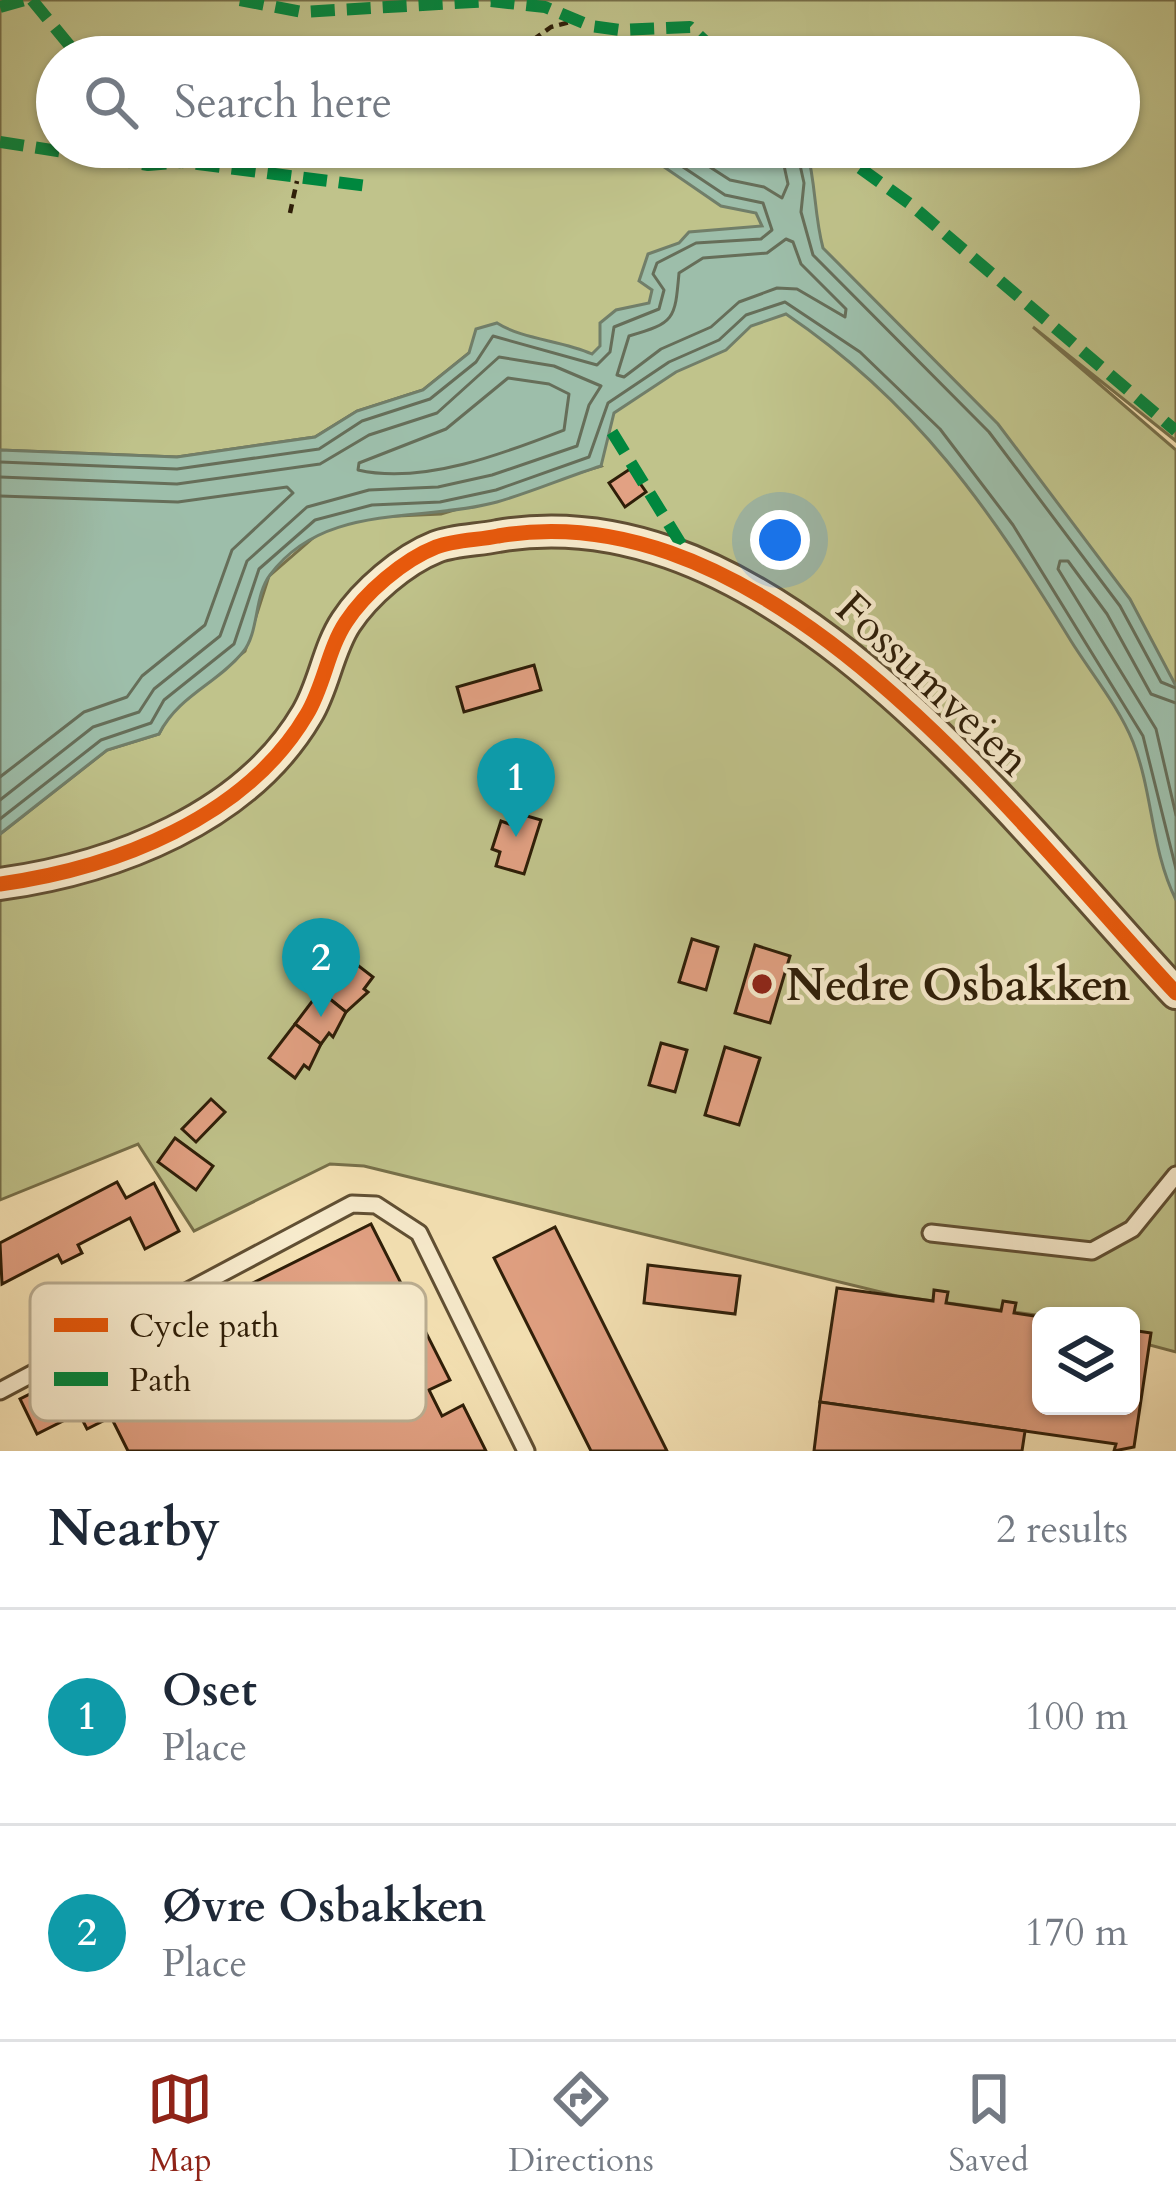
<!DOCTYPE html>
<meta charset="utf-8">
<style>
:root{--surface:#fff;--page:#f6f6f7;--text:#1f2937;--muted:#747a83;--line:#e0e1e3;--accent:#8f2418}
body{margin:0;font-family:Cardo,serif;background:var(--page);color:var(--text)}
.controls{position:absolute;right:36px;bottom:36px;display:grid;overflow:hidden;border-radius:18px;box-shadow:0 3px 9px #0004}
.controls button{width:108px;height:108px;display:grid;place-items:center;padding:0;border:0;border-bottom:3px solid var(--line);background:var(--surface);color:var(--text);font:60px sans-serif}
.you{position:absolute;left:780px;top:540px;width:42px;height:42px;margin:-30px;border:9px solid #fff;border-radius:50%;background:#1a73e8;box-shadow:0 0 0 18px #1a73e833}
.badge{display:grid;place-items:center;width:78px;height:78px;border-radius:50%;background:var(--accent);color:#fff;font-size:39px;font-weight:700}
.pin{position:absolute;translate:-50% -99px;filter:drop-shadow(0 3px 6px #0008)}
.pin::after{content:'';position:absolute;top:63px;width:42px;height:36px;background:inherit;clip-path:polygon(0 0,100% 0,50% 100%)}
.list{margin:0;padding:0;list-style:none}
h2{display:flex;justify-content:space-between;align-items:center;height:156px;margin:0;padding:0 48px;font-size:51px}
h2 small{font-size:39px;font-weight:400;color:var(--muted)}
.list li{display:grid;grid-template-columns:78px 1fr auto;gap:36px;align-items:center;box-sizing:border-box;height:216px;padding:0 48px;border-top:3px solid var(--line)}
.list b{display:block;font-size:45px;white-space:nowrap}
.list p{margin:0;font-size:39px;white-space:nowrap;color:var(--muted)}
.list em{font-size:39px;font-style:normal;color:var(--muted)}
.icon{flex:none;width:66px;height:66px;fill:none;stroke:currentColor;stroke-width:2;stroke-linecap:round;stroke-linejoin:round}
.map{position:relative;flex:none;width:1176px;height:1451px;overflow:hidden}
.search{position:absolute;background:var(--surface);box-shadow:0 3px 9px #0004;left:36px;right:36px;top:36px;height:132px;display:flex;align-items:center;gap:30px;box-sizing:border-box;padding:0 42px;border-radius:66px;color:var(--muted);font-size:45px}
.sheet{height:588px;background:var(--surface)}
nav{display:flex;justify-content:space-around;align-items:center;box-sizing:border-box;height:168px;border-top:3px solid var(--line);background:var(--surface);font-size:33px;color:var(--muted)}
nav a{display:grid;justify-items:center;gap:6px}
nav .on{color:var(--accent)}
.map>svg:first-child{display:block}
.green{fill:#c0c38b;stroke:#77704a;stroke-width:3;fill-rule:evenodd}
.water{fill:#9dbeaa;stroke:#717e69;stroke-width:3}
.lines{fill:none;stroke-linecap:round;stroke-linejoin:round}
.shore{stroke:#666e59;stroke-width:3}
.building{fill:#e2a183;stroke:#2e1e08;stroke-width:3}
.service-casing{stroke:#604f33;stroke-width:21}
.minor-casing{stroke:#604f33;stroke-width:36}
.path{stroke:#2e1e08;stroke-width:4.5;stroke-dasharray:9 6;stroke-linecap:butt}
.service{stroke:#f9edcf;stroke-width:15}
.minor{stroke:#f9edcf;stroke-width:30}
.quiet{stroke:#00873e;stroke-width:12;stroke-dasharray:24 12;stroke-linecap:butt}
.cycleway-casing{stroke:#f9edcf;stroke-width:22}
.cycleway{stroke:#e8590c;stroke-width:15}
.poi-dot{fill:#8f2418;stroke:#f9edcf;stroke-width:4.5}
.labels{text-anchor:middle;stroke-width:9;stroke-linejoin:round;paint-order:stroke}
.street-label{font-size:45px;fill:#2e1e08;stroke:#f9edcf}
.poi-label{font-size:45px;font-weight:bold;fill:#2e1e08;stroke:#f9edcf;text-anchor:start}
.key{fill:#f9edcf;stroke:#bcaf93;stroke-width:3}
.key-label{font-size:33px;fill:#2e1e08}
</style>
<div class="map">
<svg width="1176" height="1451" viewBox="0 0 1176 1451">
<rect width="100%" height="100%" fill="#f6e3b5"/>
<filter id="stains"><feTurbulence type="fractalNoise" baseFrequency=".00167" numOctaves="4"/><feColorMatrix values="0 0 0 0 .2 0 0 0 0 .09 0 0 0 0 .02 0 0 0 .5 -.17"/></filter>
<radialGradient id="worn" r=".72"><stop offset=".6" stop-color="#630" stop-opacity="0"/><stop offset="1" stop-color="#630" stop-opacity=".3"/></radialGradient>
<path class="green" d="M0,0H1176V441L1033,327L1176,450V1352L1131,1340V1316H1043L897,1296L364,1166L330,1164L194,1231L138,1144L0,1200V834L107,750L159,734L171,710L245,651L269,576L322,530L375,517L441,514L601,466L469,353L423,390L357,411L315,437L177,457L0,450ZM57,57H1119V147H57Z"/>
<path class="water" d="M670,147L807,151C816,184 814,214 823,248L998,424L1130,599L1176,686V900C1151,850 1153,793 1133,742C1119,707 1091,673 1071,641C990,509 916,402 786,314L751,326L726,350L676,372L614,413L601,466C566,477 532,492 497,502C419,523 324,502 270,575C254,596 259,633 243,652C217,684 179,695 159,734L107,750L0,834V450L177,457L315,437L357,411L423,390L469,353L476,329L497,323C524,340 561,340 592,354L600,346V323L616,310L649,303L652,290L639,281L648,254L679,243L689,232L762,226L756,213L721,206L664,167Z"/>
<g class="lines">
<g class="shore">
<polyline points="699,147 699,160 730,180 764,187 782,198 788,184 780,147"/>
<polyline points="796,147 804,183 801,212 813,255 989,432 1120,606 1161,682 1176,688"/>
<path d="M786,239L793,242L801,264L846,309L845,317L797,289L777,288L739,302L711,327L661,349L624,377L617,375L629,336C675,323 675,319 679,273L703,258L767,253Z"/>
<path d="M508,378L549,384L569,394L564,430C505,453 423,485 358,470L359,463L446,429Z"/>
<polyline points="0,462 177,469 319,449 362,421 430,399 476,362 493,336 597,365 610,352 614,327 659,309 664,290 653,274 657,263 696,243 761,239 772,230 763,203 725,195 683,167 684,147"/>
<polyline points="0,477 177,484 320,464 369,435 437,413 499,357 554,366 601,386 589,405 577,446 492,475 438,487 369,490 307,507 247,561 220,636 154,689 139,712 93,727 0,800"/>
<polyline points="0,496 178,502 287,487 293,493 232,550 205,625 142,676 127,697 84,712 0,777"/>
<polyline points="1176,703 1151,694 1107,614 1068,561 1060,561 1058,569 1156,729 1176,815"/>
<polyline points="0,819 101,740 151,723 164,700 234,644 259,569 315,520 372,505 440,502 496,490 589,457 608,403 669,362 719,340 746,315 785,302 860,352 940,429 1013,525 1143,736 1176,869"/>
</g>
</g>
<g class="building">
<polygon points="630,469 646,492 625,507 609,483"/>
<polygon points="534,665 541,690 464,712 457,687"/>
<polygon points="513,812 541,820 524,874 496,866 500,852 492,849 501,821 509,824"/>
<polygon points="692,939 718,947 706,990 679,982"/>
<polygon points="755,945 790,956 770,1023 735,1013"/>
<polygon points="347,957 373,977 364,989 368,992 346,1012 320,991"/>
<polygon points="320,991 346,1012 333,1037 329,1033 321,1044 295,1024"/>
<polygon points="295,1024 321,1044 309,1069 304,1065 295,1078 269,1058"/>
<polygon points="661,1043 687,1050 675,1092 649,1085"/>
<polygon points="725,1047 760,1058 739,1125 705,1115"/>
<polygon points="211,1099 225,1112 196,1142 182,1129"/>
<polygon points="175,1138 213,1166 196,1190 158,1162"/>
<polygon points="117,1182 126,1198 154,1183 179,1231 145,1249 130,1218 78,1245 82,1253 62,1263 58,1255 2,1284 0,1243"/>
<polygon points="371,1224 450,1380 429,1390 442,1416 463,1405 486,1451 128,1451 111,1417 87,1429 79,1413 37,1434 20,1399"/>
<polygon points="555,1227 667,1451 591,1451 494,1258"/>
<polygon points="648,1265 740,1276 735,1314 644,1303"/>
<polygon points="837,1288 933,1301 934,1290 948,1292 946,1303 1001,1311 1003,1301 1016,1303 1014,1313 1041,1317 1041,1406 1131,1406 1131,1330 1151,1333 1134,1447 1114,1451 1116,1444 820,1402"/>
<polygon points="820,1402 1025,1431 1022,1451 814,1451"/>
</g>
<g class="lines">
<defs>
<g id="service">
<polyline points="931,1233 1092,1251 1132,1229 1176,1175"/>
<polyline points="0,1391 352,1204 376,1205 419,1233 526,1451"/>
</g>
<path id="minor" d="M0,884C115,868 246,818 307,714C324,686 328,649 346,622C365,593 403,560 436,547C454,540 479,540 498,536C770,489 1011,816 1176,993"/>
</defs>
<use href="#service" class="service-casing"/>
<use href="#minor" class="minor-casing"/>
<g class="path">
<polyline points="509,57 551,27 578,20"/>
<polyline points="290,213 297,181"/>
</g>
<use href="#service" class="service"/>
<use href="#minor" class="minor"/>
<g class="quiet">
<polyline points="32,0 79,57"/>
<polyline points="240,0 302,12 491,1 545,7 591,26 620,30 690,27 722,57"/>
<polyline points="0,7 25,0"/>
<polyline points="0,142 148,165 182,162"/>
<polyline points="166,147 182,162 367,186"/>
<polyline points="831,147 910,204 1176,431"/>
<polyline points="612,432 689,557"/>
</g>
<defs>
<path id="cycleway" d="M0,884C115,868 246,818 307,714C324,686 328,649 346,622C365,593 403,560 436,547C454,540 479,540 498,536C770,489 1011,816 1176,993"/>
</defs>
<use href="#cycleway" class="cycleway-casing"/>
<use href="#cycleway" class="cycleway"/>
</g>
<circle class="poi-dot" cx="762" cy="984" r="12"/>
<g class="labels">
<g class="street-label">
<text transform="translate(934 683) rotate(43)" y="16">Fossumveien</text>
</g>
<g class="poi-label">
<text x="786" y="1000">Nedre Osbakken</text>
</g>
</g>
<rect x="30" y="1283" width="396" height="138" rx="18" class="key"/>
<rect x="54" y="1318" width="54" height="14" fill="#e8590c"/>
<rect x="54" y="1372" width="54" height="14" fill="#00873e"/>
<g class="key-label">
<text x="129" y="1337">Cycle path</text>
<text x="129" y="1391">Path</text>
</g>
<rect width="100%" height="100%" filter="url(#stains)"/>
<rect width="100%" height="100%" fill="url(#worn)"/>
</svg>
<div class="controls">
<button><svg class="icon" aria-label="layers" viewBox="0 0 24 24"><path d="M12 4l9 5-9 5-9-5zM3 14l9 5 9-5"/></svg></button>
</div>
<div class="you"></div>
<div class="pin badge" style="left:516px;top:837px;background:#0f9aa8">1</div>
<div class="pin badge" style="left:321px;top:1017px;background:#0f9aa8">2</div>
<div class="search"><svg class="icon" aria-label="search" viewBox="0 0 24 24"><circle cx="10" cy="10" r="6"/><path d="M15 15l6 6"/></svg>Search here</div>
</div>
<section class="sheet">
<h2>Nearby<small>2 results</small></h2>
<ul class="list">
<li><span class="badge" style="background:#0f9aa8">1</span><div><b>Oset</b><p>Place</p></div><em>100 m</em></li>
<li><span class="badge" style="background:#0f9aa8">2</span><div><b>Øvre Osbakken</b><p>Place</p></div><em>170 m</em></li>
</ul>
</section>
<nav>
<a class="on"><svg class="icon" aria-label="map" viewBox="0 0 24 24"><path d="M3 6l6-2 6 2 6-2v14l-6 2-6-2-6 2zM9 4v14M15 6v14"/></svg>Map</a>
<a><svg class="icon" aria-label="directions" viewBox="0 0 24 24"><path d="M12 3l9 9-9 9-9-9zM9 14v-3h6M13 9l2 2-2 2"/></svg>Directions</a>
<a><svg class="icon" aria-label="saved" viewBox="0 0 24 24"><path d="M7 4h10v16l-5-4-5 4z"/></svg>Saved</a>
</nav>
